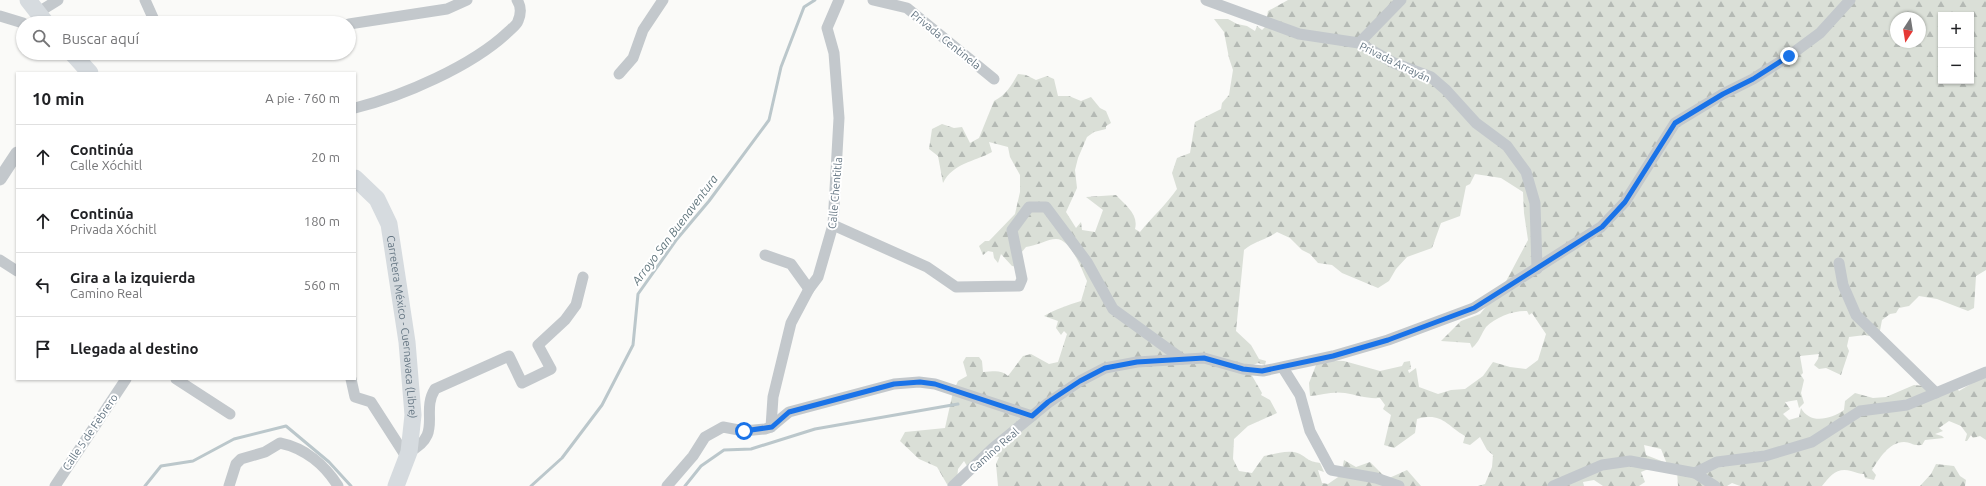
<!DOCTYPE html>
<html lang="es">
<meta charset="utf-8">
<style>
:root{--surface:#fff;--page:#f6f6f6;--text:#202124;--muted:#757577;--line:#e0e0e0}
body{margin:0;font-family:Ubuntu,sans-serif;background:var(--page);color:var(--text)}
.controls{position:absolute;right:12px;top:12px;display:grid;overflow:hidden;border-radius:0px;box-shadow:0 1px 3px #0004}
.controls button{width:36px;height:36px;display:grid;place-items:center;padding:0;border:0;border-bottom:1px solid var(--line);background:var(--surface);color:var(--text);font:20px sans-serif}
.compass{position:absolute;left:1890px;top:12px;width:36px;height:36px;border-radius:50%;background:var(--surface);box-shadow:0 1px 3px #0004;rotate:192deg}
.stop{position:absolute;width:12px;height:12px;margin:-9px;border:3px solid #1a73e8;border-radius:50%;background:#fff}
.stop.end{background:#1a73e8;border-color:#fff;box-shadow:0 1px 4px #0008}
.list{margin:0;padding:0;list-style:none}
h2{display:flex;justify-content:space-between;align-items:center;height:52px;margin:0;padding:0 16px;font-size:17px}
h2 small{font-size:13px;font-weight:400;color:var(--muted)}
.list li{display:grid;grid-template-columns:26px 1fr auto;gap:12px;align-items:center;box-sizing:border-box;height:64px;padding:0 16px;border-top:1px solid var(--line)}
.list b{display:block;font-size:15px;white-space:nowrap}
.list p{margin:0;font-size:13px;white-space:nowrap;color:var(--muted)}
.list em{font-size:13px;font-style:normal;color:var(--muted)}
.icon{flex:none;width:22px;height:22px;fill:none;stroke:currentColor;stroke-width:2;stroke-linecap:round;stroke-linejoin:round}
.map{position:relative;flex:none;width:1986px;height:486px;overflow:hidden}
.search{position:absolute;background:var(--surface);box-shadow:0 1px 3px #0004;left:16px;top:16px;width:340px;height:44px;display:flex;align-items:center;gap:10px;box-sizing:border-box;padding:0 14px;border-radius:22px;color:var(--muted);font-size:15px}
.panel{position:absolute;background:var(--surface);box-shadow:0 1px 3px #0004;left:16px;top:72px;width:340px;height:308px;border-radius:0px}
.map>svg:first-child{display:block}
.forest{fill:url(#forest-firs);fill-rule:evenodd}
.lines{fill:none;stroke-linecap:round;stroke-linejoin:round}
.stream{stroke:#bbc7cb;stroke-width:3}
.minor{stroke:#c3c8cc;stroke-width:11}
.tertiary{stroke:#c3c8cc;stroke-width:13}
.primary{stroke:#d6dbdf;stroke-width:17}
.route{stroke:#1a73e8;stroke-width:5}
.labels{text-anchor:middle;stroke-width:4;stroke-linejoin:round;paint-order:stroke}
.street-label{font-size:11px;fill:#657683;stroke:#fff}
.water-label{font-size:12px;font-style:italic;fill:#60757c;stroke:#fff}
</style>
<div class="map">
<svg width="1986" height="486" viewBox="0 0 1986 486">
<defs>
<pattern id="forest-firs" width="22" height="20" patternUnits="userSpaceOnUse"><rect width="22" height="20" fill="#dadfd7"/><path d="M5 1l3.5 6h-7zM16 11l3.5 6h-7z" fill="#b4b9b4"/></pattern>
</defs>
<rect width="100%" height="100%" fill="#fafaf8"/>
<g class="forest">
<path d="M1288,0H1986V270L1976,276L1974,308L1968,311L1937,299L1919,296L1909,306L1899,308L1896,313L1890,314L1882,320L1879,336L1872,334L1869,336L1865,335L1849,337L1847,346L1849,351L1841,375L1826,368L1819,369L1814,365L1818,359L1819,354L1800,356L1803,373L1801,375L1804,380L1801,393L1804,403L1799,408L1797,400L1785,402L1790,409L1783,414L1789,420L1799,417L1801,408C1810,425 1831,419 1844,410L1845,401L1855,393L1873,398L1886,397L1914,385L1944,388L1955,386L1959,391L1986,375V440L1980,436L1973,438L1971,435L1967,441H1965L1967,434L1961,426L1949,421L1939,428L1943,431L1935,434L1942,436L1944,438L1925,440L1922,445C1912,446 1911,442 1904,442C1889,442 1879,459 1872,470L1876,475L1874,480L1865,478L1864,474C1859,474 1856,472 1851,471C1837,467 1830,476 1822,486H1740L1732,483L1727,486H1678L1677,471L1667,464L1661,449L1644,445L1646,455L1664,462L1659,470L1651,468L1641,472L1645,482L1639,486H1603L1594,480L1583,482L1584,486H1478L1485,484L1492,467L1493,455L1487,450L1480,437L1470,445L1463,443L1465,436C1446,425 1442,412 1417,419L1415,433L1394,448L1384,445L1391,415L1383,409L1385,405L1380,398C1367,399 1357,395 1345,393C1332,391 1322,395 1310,396L1309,383L1318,360L1344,361L1380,371L1402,366L1404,362L1410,361L1411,369L1408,370L1409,373L1416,368L1419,387L1438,394L1451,390L1465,389L1483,376L1493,362L1510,367L1526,369L1538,360L1546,334L1532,313L1529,315L1527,311C1515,310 1495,317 1486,327C1481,334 1480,341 1472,348L1470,343L1441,341L1461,321L1480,314L1504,285L1528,240L1524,213L1523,192L1501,178L1475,174L1470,184L1466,186L1460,216L1441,223L1432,248L1407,257L1396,269L1389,281L1378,288L1342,273L1332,265L1318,263L1310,254L1302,250L1290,238L1277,232C1266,240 1254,241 1244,250L1236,331L1251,345L1259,359L1266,361L1265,365L1258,363L1253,365L1251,374L1262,393L1261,395L1270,400L1277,413L1248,426L1234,439L1233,459L1239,471L1252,473L1264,456C1275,454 1290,449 1300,454C1309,459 1307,461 1320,463L1324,472L1318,470L1322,483L1328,484L1341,475L1344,460L1356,467L1370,462L1387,479L1407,470L1421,486H998L996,464L999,457L982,454L973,460L972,467L967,466L964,461L958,469L957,480L948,486L937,467L919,459L900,441L905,432L945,428L953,392L958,381L967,376L963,362L966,357H979L982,361L983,372C993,372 1000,369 1008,376L1023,356L1031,354L1049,364L1058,362L1067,334L1064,331L1061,335L1056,328L1058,321L1044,316C1056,309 1068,305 1081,301L1087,281C1082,270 1071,239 1056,239C1048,239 1036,246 1026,247L1021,253L1019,267L1012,266L1001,254L998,263L994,258L993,252L988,251L983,255L979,246L985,241H989L1015,214L1020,192V175L1010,157L1008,147L989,142L992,152C974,162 953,163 943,183L938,156L929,149L932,129L942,124L954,128L962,127L970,143L979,138L994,101C1006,95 1011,86 1018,74L1026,75L1036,80L1047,76L1054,79L1058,96H1069L1081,101L1091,97L1100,108L1106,111L1111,123L1106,126V129L1094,132L1087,137L1078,158L1075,170L1077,188L1066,212L1076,228L1081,222L1082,230L1095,232L1103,210L1086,197L1116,195C1125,205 1139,214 1135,229L1140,232C1152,217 1166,205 1177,189L1172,173L1177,158L1190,153L1195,122L1221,109L1222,103L1229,95L1233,70L1229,58L1224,32L1214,19H1228L1237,24L1247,26L1255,31L1257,26L1262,30L1265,27L1268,11ZM1941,15H1971V81H1941ZM1896,18H1920V42H1896Z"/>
<polygon points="1936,464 1954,466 1960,476 1966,480 1965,486 1920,486 1931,474"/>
</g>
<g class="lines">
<g class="stream">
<polyline points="145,486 161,466 193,461 234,439 286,426 329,462 351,486"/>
<polyline points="531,486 562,458 602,405 633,345 638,294 677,239 709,201 769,120 781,67 804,7 815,0"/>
<polyline points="685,486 701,466 724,450 751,449 815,429 958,404"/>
</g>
<g class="minor">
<polyline points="145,0 154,20 157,23"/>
<polyline points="873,0 907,8 994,79"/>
<polyline points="1206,0 1299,34 1359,43 1394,63 1431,77 1446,90 1476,123 1507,146 1526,172 1535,203 1537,269"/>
<polyline points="37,13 58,0"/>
<polyline points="0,16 23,23"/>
<polyline points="349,24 447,9 467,0"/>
<polyline points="1359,43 1401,0"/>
<polyline points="619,74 633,58 643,30 663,0"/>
<path d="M355,108C403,96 472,66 508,32C511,29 517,25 518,21C521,14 521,6 517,0"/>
<polyline points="833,225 927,267 956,287 1019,286 1022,279 1012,230 1029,207 1046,207 1087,262 1113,309 1182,359"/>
<polyline points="765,255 791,264 809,289"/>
<polyline points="0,260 17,271"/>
<polyline points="1839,263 1843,285 1856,315 1936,393"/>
<polyline points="1283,368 1300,395 1310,431 1331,470 1376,478 1399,486"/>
<polyline points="176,379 230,414"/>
<polyline points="351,379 355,397 371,402 407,458"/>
<polyline points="771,427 773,397 791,323 809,289 818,277 833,225 839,118 834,53 827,28 839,0"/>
<path d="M409,452C444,434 420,413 435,389L509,356L522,383L551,369L538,345L565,320L576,305L583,277"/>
<polyline points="1695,473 1715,486"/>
<polyline points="55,486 126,379"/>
<path d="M229,486L236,464L241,459L265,452L280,443C305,448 325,465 338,486"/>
<polyline points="667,486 693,456 705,437 723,427 744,431 765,429 771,427 789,412 894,384 919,382 935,384 1032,416"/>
<polyline points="953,486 993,448 1048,403 1080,381 1105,368 1137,362 1204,358 1243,369 1263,371 1333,356 1388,340 1474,308 1601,227 1625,202 1675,123 1723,94 1753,79 1789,56 1820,33 1850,0"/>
<polyline points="1553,486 1602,465 1630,461 1695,473 1717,462 1765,456 1812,442 1860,411 1907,405 1986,372"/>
</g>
<polyline class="tertiary" points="0,179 17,153"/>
<g class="primary">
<polyline points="28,0 46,23"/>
<polyline points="72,53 90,73"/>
<path id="s1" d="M355,178L377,199L389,224L407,342L413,415L409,452L396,486"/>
</g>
</g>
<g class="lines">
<polyline class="route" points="744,431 772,427 789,412 894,384 920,382 935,384 1032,416 1048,402 1080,381 1105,368 1137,362 1204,358 1243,369 1262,371 1333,356 1388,340 1474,308 1602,227 1625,202 1675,123 1723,94 1753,79 1789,56"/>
</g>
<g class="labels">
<g class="street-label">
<text transform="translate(946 40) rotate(39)" y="4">Privada Centinela</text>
<text transform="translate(1395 62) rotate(26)" y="4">Privada Arrayán</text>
<text transform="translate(835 193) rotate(-85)" y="4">Calle Chentitla</text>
<text dy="4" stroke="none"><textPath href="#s1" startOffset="162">Carretera México - Cuernavaca (Libre)</textPath></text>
<text transform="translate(90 432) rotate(-56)" y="4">Calle 5 de Febrero</text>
<text transform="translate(994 450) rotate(-41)" y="4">Camino Real</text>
</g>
<g class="water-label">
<text transform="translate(675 230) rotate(-53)" y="4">Arroyo San Buenaventura</text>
</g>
</g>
</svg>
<div class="controls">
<button>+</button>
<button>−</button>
</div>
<svg class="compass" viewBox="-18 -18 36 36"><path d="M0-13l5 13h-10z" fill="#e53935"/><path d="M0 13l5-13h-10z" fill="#757577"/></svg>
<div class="stop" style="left:744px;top:431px"></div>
<div class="stop end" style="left:1789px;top:56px"></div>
<div class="search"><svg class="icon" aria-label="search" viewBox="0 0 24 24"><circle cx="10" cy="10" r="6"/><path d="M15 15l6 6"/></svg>Buscar aquí</div>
<section class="panel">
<h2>10 min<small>A pie · 760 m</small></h2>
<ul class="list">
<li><svg class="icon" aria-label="ahead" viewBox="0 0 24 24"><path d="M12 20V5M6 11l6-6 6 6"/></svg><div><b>Continúa</b><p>Calle Xóchitl</p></div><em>20 m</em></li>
<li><svg class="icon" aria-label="ahead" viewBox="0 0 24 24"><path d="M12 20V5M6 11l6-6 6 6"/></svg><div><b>Continúa</b><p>Privada Xóchitl</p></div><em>180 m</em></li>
<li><svg class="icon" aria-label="left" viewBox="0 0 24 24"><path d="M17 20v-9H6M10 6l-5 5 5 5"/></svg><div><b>Gira a la izquierda</b><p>Camino Real</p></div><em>560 m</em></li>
<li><svg class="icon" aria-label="arrive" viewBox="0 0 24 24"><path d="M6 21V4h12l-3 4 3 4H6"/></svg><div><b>Llegada al destino</b></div></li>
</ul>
</section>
</div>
